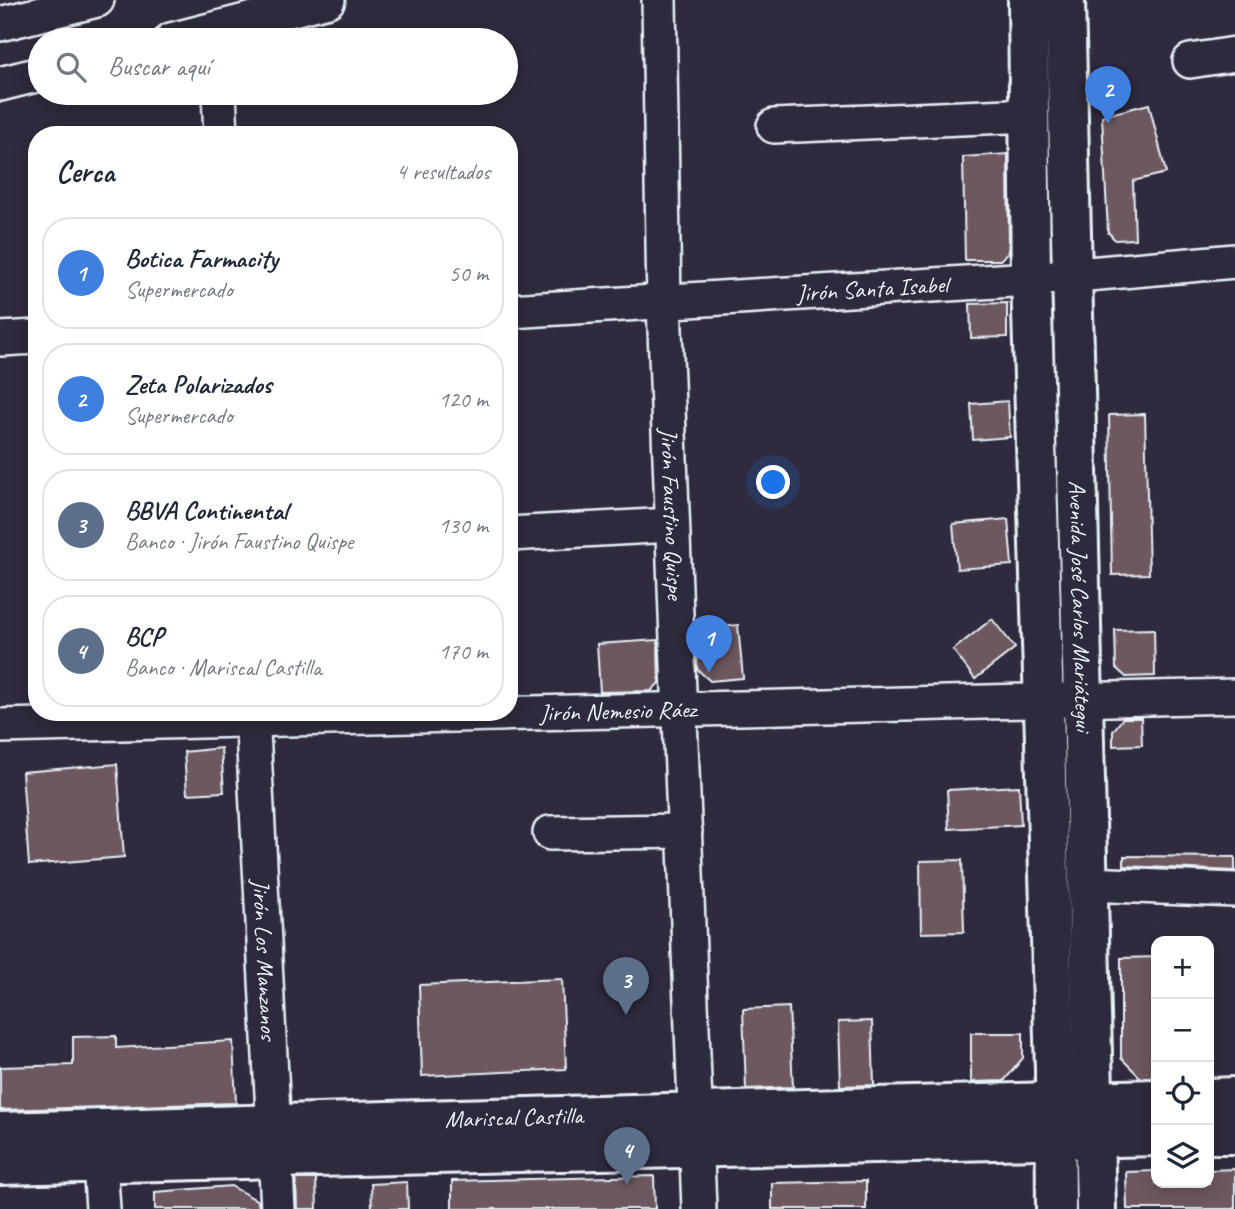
<!DOCTYPE html>
<html lang="es">
<meta charset="utf-8">
<style>
:root{--surface:#fff;--page:#f6f6f7;--text:#1f2937;--muted:#747a83;--line:#e0e1e3;--accent:#0b8043}
body{margin:0;font-family:Caveat,sans-serif;background:var(--page);color:var(--text)}
.controls{position:absolute;right:21px;bottom:21px;display:grid;overflow:hidden;border-radius:14px;box-shadow:0 4px 18px #0003}
.controls button{width:63px;height:63px;display:grid;place-items:center;padding:0;border:0;border-bottom:2px solid var(--line);background:var(--surface);color:var(--text);font:35px sans-serif}
.you{position:absolute;left:774px;top:483px;width:24px;height:24px;margin:-18px;border:5px solid #fff;border-radius:50%;background:#1a73e8;box-shadow:0 0 0 10px #1a73e833}
.badge{display:grid;place-items:center;width:46px;height:46px;border-radius:50%;background:var(--accent);color:#fff;font-size:23px;font-weight:700}
.pin{position:absolute;translate:-50% -58px;filter:drop-shadow(0 2px 4px #0008)}
.pin::after{content:'';position:absolute;top:37px;width:24px;height:21px;background:inherit;clip-path:polygon(0 0,100% 0,50% 100%)}
.list{margin:0;padding:0;list-style:none}
h2{display:flex;justify-content:space-between;align-items:center;height:91px;margin:0;padding:0 28px;font-size:30px}
h2 small{font-size:23px;font-weight:400;color:var(--muted)}
.list li{display:grid;grid-template-columns:46px 1fr auto;gap:21px;align-items:center;box-sizing:border-box;height:112px;margin:0 14px 14px;padding:0 14px;border:2px solid var(--line);border-radius:28px}
.list b{display:block;font-size:26px;white-space:nowrap}
.list p{margin:0;font-size:23px;white-space:nowrap;color:var(--muted)}
.list em{font-size:23px;font-style:normal;color:var(--muted)}
.icon{flex:none;width:38px;height:38px;fill:none;stroke:currentColor;stroke-width:2;stroke-linecap:round;stroke-linejoin:round}
.map{position:relative;flex:none;width:1235px;height:1209px;overflow:hidden}
.search{position:absolute;background:var(--surface);box-shadow:0 4px 18px #0003;left:28px;top:28px;width:490px;height:77px;display:flex;align-items:center;gap:18px;box-sizing:border-box;padding:0 24px;border-radius:38px;color:var(--muted);font-size:26px}
.panel{position:absolute;background:var(--surface);box-shadow:0 4px 18px #0003;left:28px;top:126px;width:490px;height:595px;border-radius:28px}
.map>svg:first-child{display:block}
.building{fill:#6e585e;stroke:#e8f1f8;stroke-width:2}
.lines{fill:none;stroke-linecap:round;stroke-linejoin:round}
.minor-casing{stroke:#e8f1f8;stroke-width:38}
.major-casing{stroke:#e8f1f8;stroke-width:44}
.highway-casing{stroke:#e8f1f8;stroke-width:44}
.minor{stroke:#2f2a3d;stroke-width:33}
.major{stroke:#2f2a3d;stroke-width:38}
.highway{stroke:#2f2a3d;stroke-width:38}
.labels{text-anchor:middle;stroke-width:6;stroke-linejoin:round;paint-order:stroke}
.street-label{font-size:24px;fill:#e8f1f8;stroke:#2f2a3d}
</style>
<div class="map">
<svg width="1235" height="1209" viewBox="0 0 1235 1209">
<rect width="100%" height="100%" fill="#2f2a3d"/>
<filter id="ink" filterUnits="userSpaceOnUse"><feTurbulence type="fractalNoise" baseFrequency=".0143" numOctaves="2"/><feDisplacementMap in="SourceGraphic" scale="14" xChannelSelector="R" yChannelSelector="G"/><feConvolveMatrix kernelMatrix="1 2 1 2 8 2 1 2 1" color-interpolation-filters="sRGB"/></filter>
<g filter="url(#ink)">
<g class="building">
<polygon points="1149,104 1166,173 1133,181 1135,239 1115,240 1108,232 1102,116"/>
<polygon points="1008,154 1009,252 1000,260 965,260 963,157"/>
<polygon points="1007,303 1007,337 971,338 970,304"/>
<polygon points="1008,401 1010,437 973,440 971,404"/>
<polygon points="1145,414 1149,574 1112,575 1109,415"/>
<polygon points="1008,519 1012,565 957,569 953,524"/>
<polygon points="992,619 1015,648 975,679 953,650"/>
<polygon points="738,625 743,678 710,681 697,669 698,629"/>
<polygon points="1154,629 1155,676 1126,677 1116,668 1115,630"/>
<polygon points="658,640 659,683 651,691 600,692 597,644"/>
<polygon points="1123,718 1141,718 1142,745 1113,746 1113,731"/>
<polygon points="221,748 224,792 187,794 184,752"/>
<polygon points="117,764 124,857 29,865 22,772"/>
<polygon points="1019,786 1021,825 949,829 947,790"/>
<polygon points="1124,856 1235,857 1235,871 1124,866"/>
<polygon points="962,860 964,932 921,933 920,861"/>
<polygon points="1156,957 1156,1077 1141,1078 1121,1058 1121,958"/>
<polygon points="562,979 566,1069 422,1076 419,985"/>
<polygon points="789,1007 793,1087 746,1089 743,1009"/>
<polygon points="872,1021 874,1085 840,1086 838,1022"/>
<polygon points="971,1033 1023,1033 1023,1058 1004,1081 971,1082"/>
<polygon points="116,1036 116,1048 233,1041 236,1103 0,1110 0,1067 73,1065 73,1037"/>
<polygon points="1235,1169 1235,1209 1127,1209 1126,1172 1156,1171 1156,1183 1209,1183 1209,1170"/>
<polygon points="654,1176 655,1209 452,1209 452,1181"/>
<polygon points="296,1179 316,1179 317,1209 297,1209"/>
<polygon points="866,1181 866,1209 772,1209 772,1183"/>
<polygon points="407,1182 408,1209 372,1209 371,1184"/>
<polygon points="231,1186 258,1201 259,1209 155,1209 155,1192"/>
</g>
<g class="lines">
<defs>
<g id="minor">
<path id="s1" d="M659,0L664,303L699,1209"/>
<polyline points="0,24 97,0"/>
<polyline points="171,40 328,0"/>
<polyline points="1190,61 1235,54"/>
<polyline points="0,84 40,74"/>
<polyline points="219,93 221,135"/>
<polyline points="774,126 1030,115"/>
<path id="s2" d="M509,311L1031,279L1235,261"/>
<polyline points="0,339 37,337"/>
<polyline points="509,534 672,525"/>
<path id="s3" d="M252,712L278,1209"/>
<path id="s4" d="M0,726L1235,696"/>
<polyline points="550,833 685,831"/>
<polyline points="1086,884 1235,890"/>
<polyline points="100,1162 103,1209"/>
</g>
<g id="major">
<polyline points="1028,0 1031,279 1055,1070 1056,1209"/>
<path id="s5" d="M1065,0L1096,1209"/>
</g>
<g id="highway">
<polyline points="1209,1098 1235,1097"/>
<path id="s6" d="M0,1132L1156,1099"/>
<polyline points="1209,1134 1235,1134"/>
<polyline points="0,1165 1156,1136"/>
</g>
</defs>
<use href="#minor" class="minor-casing"/>
<use href="#major" class="major-casing"/>
<use href="#highway" class="highway-casing"/>
<use href="#minor" class="minor"/>
<use href="#major" class="major"/>
<use href="#highway" class="highway"/>
</g>
</g>
<g class="labels">
<g class="street-label">
<text dy="8" stroke="none"><textPath href="#s2" startOffset="364">Jirón Santa Isabel</textPath></text>
<text dy="8" stroke="none"><textPath href="#s1" startOffset="514">Jirón Faustino Quispe</textPath></text>
<text dy="8" stroke="none"><textPath href="#s5" startOffset="606">Avenida José Carlos Mariátegui</textPath></text>
<text dy="8" stroke="none"><textPath href="#s4" startOffset="618">Jirón Nemesio Ráez</textPath></text>
<text dy="8" stroke="none"><textPath href="#s3" startOffset="248">Jirón Los Manzanos</textPath></text>
<text dy="8" stroke="none"><textPath href="#s6" startOffset="514">Mariscal Castilla</textPath></text>
</g>
</g>
</svg>
<div class="controls">
<button>+</button>
<button>−</button>
<button><svg class="icon" aria-label="locate" viewBox="0 0 24 24"><circle cx="12" cy="12" r="6"/><path d="M12 2v4M12 18v4M2 12h4M18 12h4"/></svg></button>
<button><svg class="icon" aria-label="layers" viewBox="0 0 24 24"><path d="M12 4l9 5-9 5-9-5zM3 14l9 5 9-5"/></svg></button>
</div>
<div class="you"></div>
<div class="pin badge" style="left:709px;top:673px;background:#3f7fe0">1</div>
<div class="pin badge" style="left:1108px;top:124px;background:#3f7fe0">2</div>
<div class="pin badge" style="left:626px;top:1015px;background:#5c6f8a">3</div>
<div class="pin badge" style="left:627px;top:1185px;background:#5c6f8a">4</div>
<div class="search"><svg class="icon" aria-label="search" viewBox="0 0 24 24"><circle cx="10" cy="10" r="6"/><path d="M15 15l6 6"/></svg>Buscar aquí</div>
<section class="panel">
<h2>Cerca<small>4 resultados</small></h2>
<ul class="list">
<li><span class="badge" style="background:#3f7fe0">1</span><div><b>Botica Farmacity</b><p>Supermercado</p></div><em>50 m</em></li>
<li><span class="badge" style="background:#3f7fe0">2</span><div><b>Zeta Polarizados</b><p>Supermercado</p></div><em>120 m</em></li>
<li><span class="badge" style="background:#5c6f8a">3</span><div><b>BBVA Continental</b><p>Banco · Jirón Faustino Quispe</p></div><em>130 m</em></li>
<li><span class="badge" style="background:#5c6f8a">4</span><div><b>BCP</b><p>Banco · Mariscal Castilla</p></div><em>170 m</em></li>
</ul>
</section>
</div>
